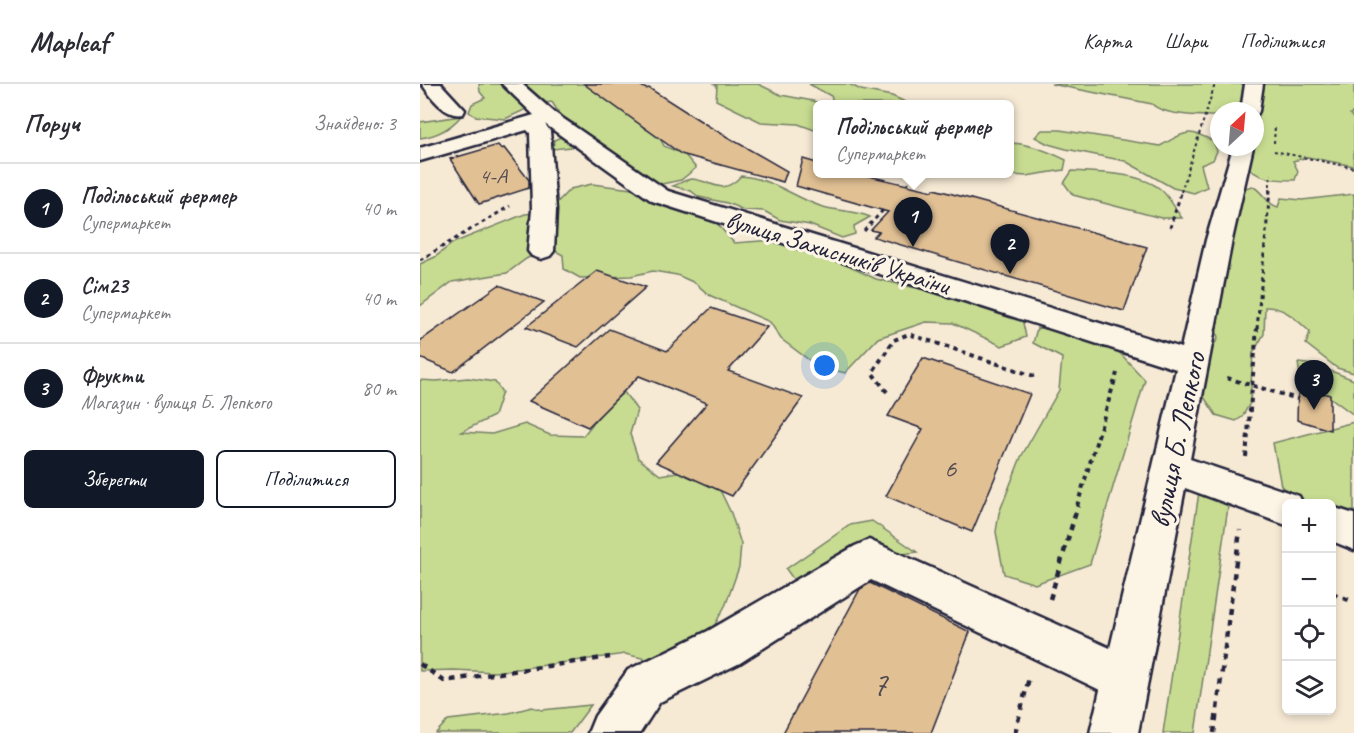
<!DOCTYPE html>
<html lang="uk">
<meta charset="utf-8">
<style>
:root{--surface:#fff;--page:#f2f2f3;--text:#2b2b33;--muted:#7c7c81;--line:#e1e1e2;--accent:#111827}
body{margin:0;font-family:Caveat,sans-serif;background:var(--page);color:var(--text)}
.controls{position:absolute;right:18px;bottom:18px;display:grid;overflow:hidden;border-radius:9px;box-shadow:0 3px 9px #0003}
.controls button{width:54px;height:54px;display:grid;place-items:center;padding:0;border:0;border-bottom:2px solid var(--line);background:var(--surface);color:var(--text);font:30px sans-serif}
.compass{position:absolute;left:790px;top:18px;width:54px;height:54px;border-radius:50%;background:var(--surface);box-shadow:0 3px 9px #0003;rotate:26deg}
.you{position:absolute;left:405px;top:282px;width:21px;height:21px;margin:-15px;border:4px solid #fff;border-radius:50%;background:#1a73e8;box-shadow:0 0 0 9px #1a73e833}
.badge{display:grid;place-items:center;width:39px;height:39px;border-radius:50%;background:var(--accent);color:#fff;font-size:20px;font-weight:700}
.pin{position:absolute;translate:-50% -50px;filter:drop-shadow(0 2px 3px #0008)}
.pin::after{content:'';position:absolute;top:32px;width:21px;height:18px;background:inherit;clip-path:polygon(0 0,100% 0,50% 100%)}
.popup{position:absolute;left:393px;top:16px;width:201px;height:78px;box-sizing:border-box;display:grid;place-content:center;border-radius:9px;background:var(--surface);filter:drop-shadow(0 2px 4px #0005);font-size:20px;white-space:nowrap;color:var(--muted)}
.popup b{font-size:22px;color:var(--text)}
.popup::after{content:'';position:absolute;left:50%;top:100%;margin-left:-12px;border:12px solid transparent;border-top-color:var(--surface)}
.list{margin:0;padding:0;list-style:none}
h2{display:flex;justify-content:space-between;align-items:center;height:78px;margin:0;padding:0 24px;font-size:26px}
h2 small{font-size:20px;font-weight:400;color:var(--muted)}
.list li{display:grid;grid-template-columns:39px 1fr auto;gap:18px;align-items:center;box-sizing:border-box;height:90px;padding:0 24px;border-top:2px solid var(--line)}
.list b{display:block;font-size:22px;white-space:nowrap}
.list p{margin:0;font-size:20px;white-space:nowrap;color:var(--muted)}
.list em{font-size:20px;font-style:normal;color:var(--muted)}
.actions{display:flex;gap:12px;padding:18px 24px}
.actions a{flex:1;padding:14px 0;border:2px solid var(--accent);border-radius:9px;text-align:center;font-size:21px;color:var(--accent)}
.actions .main{background:var(--accent);color:#fff}
.icon{flex:none;width:33px;height:33px;fill:none;stroke:currentColor;stroke-width:2;stroke-linecap:round;stroke-linejoin:round}
.map{position:relative;flex:none;width:934px;height:649px;overflow:hidden}
header{display:flex;align-items:center;gap:36px;box-sizing:border-box;height:84px;padding:0 30px;background:var(--surface);border-bottom:2px solid var(--line)}
header strong{font-size:28px}
nav{display:flex;gap:33px;margin-inline-start:auto;font-size:21px}
main{display:flex}
aside{flex:1;background:var(--surface)}
.map>svg:first-child{display:block}
.green{fill:#c7dc91;stroke:#747f66;stroke-width:1.5}
.building{fill:#e1c094;stroke:#22223b;stroke-width:1.5}
.lines{fill:none;stroke-linecap:round;stroke-linejoin:round}
.minor-casing{stroke:#22223b;stroke-width:5}
.path-far3{stroke:#22223b;stroke-width:2;stroke-dasharray:3 3;stroke-linecap:butt}
.path-far2{stroke:#22223b;stroke-width:3;stroke-dasharray:4 4;stroke-linecap:butt}
.path-far1{stroke:#22223b;stroke-width:4;stroke-dasharray:4.5 4.5;stroke-linecap:butt}
.path{stroke:#22223b;stroke-width:4.5;stroke-dasharray:6 6;stroke-linecap:butt}
.minor{fill:#fcf5e5;fill-rule:evenodd}
.labels{text-anchor:middle;stroke-width:6;stroke-linejoin:round;paint-order:stroke}
.far-number-label{font-size:22px;fill:#524a51}
.far-street-label{font-size:26px;fill:#22223b;stroke:#fcf5e5}
.number-label{font-size:27px;fill:#524a51}
.street-label{font-size:30px;fill:#22223b;stroke:#fcf5e5}
.near-number-label{font-size:33px;fill:#524a51}
</style>
<header>
<strong>Mapleaf</strong>
<nav><a>Карта</a><a>Шари</a><a>Поділитися</a></nav>
</header>
<main>
<aside>
<h2>Поруч<small>Знайдено: 3</small></h2>
<ul class="list">
<li><span class="badge">1</span><div><b>Подільський фермер</b><p>Супермаркет</p></div><em>40 m</em></li>
<li><span class="badge">2</span><div><b>Сім23</b><p>Супермаркет</p></div><em>40 m</em></li>
<li><span class="badge">3</span><div><b>Фрукти</b><p>Магазин · вулиця Б. Лепкого</p></div><em>80 m</em></li>
</ul>
<div class="actions"><a class="main">Зберегти</a><a>Поділитися</a></div>
</aside>
<div class="map">
<svg width="934" height="649" viewBox="0 0 934 649">
<rect width="100%" height="100%" fill="#f7ead5"/>
<filter id="ink" filterUnits="userSpaceOnUse"><feTurbulence type="fractalNoise" baseFrequency=".0167" numOctaves="2"/><feDisplacementMap in="SourceGraphic" scale="12" xChannelSelector="R" yChannelSelector="G"/><feConvolveMatrix kernelMatrix="1 2 1 2 8 2 1 2 1" color-interpolation-filters="sRGB"/></filter>
<g filter="url(#ink)">
<g class="green">
<polygon points="59,0 100,0 108,5 106,0 181,0 224,44 239,52 244,62 265,71 276,84 261,96 242,100 214,89 180,66 174,53 151,63 133,65 134,56 157,46 155,40 141,32 132,18 117,20 85,35 55,32 49,28 52,20 65,14 60,8"/>
<polygon points="294,0 338,0 361,11 393,17 402,20 397,21 397,47 378,40 341,38 296,16 297,2"/>
<polygon points="389,0 429,0 441,6 472,12 490,20 418,20 414,19 411,12"/>
<path d="M631,0H823L829,9L812,27H799V32C782,32 744,32 732,20Z"/>
<path d="M837,0H934V28L930,30L934,36V82L888,73L873,77L878,87L875,96C855,96 837,96 824,79L835,63V53L839,43V36L835,27Z"/>
<path d="M41,32C30,45 16,52 0,54V38Z"/>
<path d="M622,46H640L740,62C764,49 767,43 793,57L797,67L793,76L781,81L787,103L774,109L753,104L705,77L646,65L628,60L615,53Z"/>
<path d="M589,59C609,59 628,67 646,76L644,86L606,92L579,90H589Z"/>
<path d="M652,87C677,88 719,89 739,104C748,110 755,125 762,134H741L653,111L644,99Z"/>
<path d="M321,92C351,94 372,112 400,122C417,128 432,125 450,133L434,142L435,150L422,154L390,141L360,136L344,127L324,126L307,119L279,113L271,107L253,102C259,100 266,95 272,95C294,97 301,113 321,92Z"/>
<polygon points="172,100 212,105 294,136 314,159 354,156 377,158 456,195 505,206 557,213 602,234 606,253 582,262 533,239 506,238 458,254 425,289 397,282 361,255 350,238 289,211 275,199 257,191 233,187 211,192 160,194 144,185 143,171 128,163 106,175 87,189 32,198 0,222 0,180 15,173 33,159 105,130 128,128 150,105"/>
<path d="M832,102C843,107 846,120 858,123L861,114L882,116L934,110V289L917,284L886,260L890,248C877,236 864,222 845,223L844,250L833,269L830,319L822,333L816,337L796,331L778,304L780,280L798,255L793,221L804,200L802,173L814,152L810,136L822,105Z"/>
<polygon points="617,244 659,248 699,268 725,296 670,480 615,500 584,490 576,448 579,429 601,373 639,306 642,274 613,259"/>
<polygon points="878,279 896,281 934,296 934,331 880,291"/>
<polygon points="48,294 75,298 82,308 74,332 41,348 72,350 105,340 130,351 163,352 182,328 204,308 217,326 210,350 218,374 240,391 275,385 298,402 311,429 321,460 319,483 306,520 285,559 243,579 205,570 75,588 34,586 0,587 0,296 16,297"/>
<polygon points="934,338 934,448 912,437 912,420 886,419 861,402 853,359"/>
<polygon points="779,408 809,416 775,649 743,649"/>
<polygon points="452,437 497,468 449,475 378,502 366,485 430,441"/>
<polygon points="171,621 150,649 16,649 28,636 89,629 112,623 122,626"/>
</g>
<g class="building">
<polygon points="164,0 218,0 226,5 229,4 290,43 367,87 363,98 261,70"/>
<polygon points="78,61 81,65 84,64 109,96 109,104 59,120 30,75"/>
<polygon points="383,75 397,79 397,90 440,90 513,107 514,105 727,163 704,227 454,153 459,148 451,146 468,128 376,102"/>
<polygon points="177,187 226,203 158,263 106,243"/>
<polygon points="79,201 124,218 33,288 0,274 0,257"/>
<polygon points="291,224 347,243 308,287 383,314 312,412 236,378 287,319 219,292 168,343 109,317 189,245 247,267"/>
<polygon points="503,274 610,310 552,448 466,412 503,345 468,332"/>
<polygon points="878,302 910,311 910,346 877,336"/>
<polygon points="450,499 550,548 511,649 363,649 440,505"/>
</g>
<g class="lines">
<defs>
<g id="minor">
<path d="M2,0H21L45,26L43,30C26,34 11,13 2,0Z"/>
<polygon points="82,0 102,0 135,29 248,107 761,264 786,156 813,63 833,63 812,156 770,375 879,412 883,420 866,420 866,441 765,404 718,649 670,649 680,606 451,496 320,579 240,618 220,649 168,649 175,632 208,586 288,547 435,462 449,456 690,564 756,285 232,117 125,40 130,47 136,126 134,167 130,172 121,175 112,172 108,167 112,126 110,49 107,46 0,77 0,64 114,31"/>
<polygon points="825,0 843,0 839,27 837,31 835,27 821,27"/>
<polygon points="912,423 934,430 934,466 912,457"/>
</g>
</defs>
<use href="#minor" class="minor-casing"/>
<g class="path-far3">
<polyline points="854,59 855,42"/>
<polyline points="854,67 934,84"/>
<polyline points="487,100 496,90"/>
<polyline points="761,108 795,0"/>
<polyline points="849,108 851,90"/>
</g>
<g class="path-far2">
<polyline points="750,144 762,106"/>
<polyline points="444,147 464,125"/>
<polyline points="0,176 90,122"/>
<polyline points="837,245 850,106"/>
</g>
<g class="path-far1">
<polyline points="807,294 878,315"/>
<polyline points="467,308 453,290 454,286 474,256 489,250 617,293"/>
<polyline points="826,373 837,244"/>
<polyline points="657,422 697,289"/>
</g>
<g class="path">
<polyline points="912,509 934,518"/>
<polyline points="630,515 658,421"/>
<polyline points="0,580 24,597 190,573"/>
<polyline points="595,649 609,594"/>
<polyline points="794,649 820,446"/>
</g>
<use href="#minor" class="minor"/>
</g>
</g>
<g class="labels">
<g class="far-number-label">
<text x="73" y="99">4-А</text>
</g>
<g class="far-street-label">
<text transform="translate(418 168) rotate(17)" y="9">вулиця Захисників України</text>
</g>
<g class="number-label">
<text x="530" y="393">6</text>
</g>
<g class="street-label">
<text transform="translate(757 356) rotate(-78)" y="10">вулиця Б. Лепкого</text>
</g>
<g class="near-number-label">
<text x="460" y="611">7</text>
</g>
</g>
</svg>
<div class="controls">
<button>+</button>
<button>−</button>
<button><svg class="icon" aria-label="locate" viewBox="0 0 24 24"><circle cx="12" cy="12" r="6"/><path d="M12 2v4M12 18v4M2 12h4M18 12h4"/></svg></button>
<button><svg class="icon" aria-label="layers" viewBox="0 0 24 24"><path d="M12 4l9 5-9 5-9-5zM3 14l9 5 9-5"/></svg></button>
</div>
<svg class="compass" viewBox="-18 -18 36 36"><path d="M0-13l5 13h-10z" fill="#e53935"/><path d="M0 13l5-13h-10z" fill="#7c7c81"/></svg>
<div class="you"></div>
<div class="pin badge" style="left:493px;top:163px">1</div>
<div class="popup"><b>Подільський фермер</b>Супермаркет</div>
<div class="pin badge" style="left:590px;top:190px">2</div>
<div class="pin badge" style="left:894px;top:326px">3</div>
</div>
</main>
